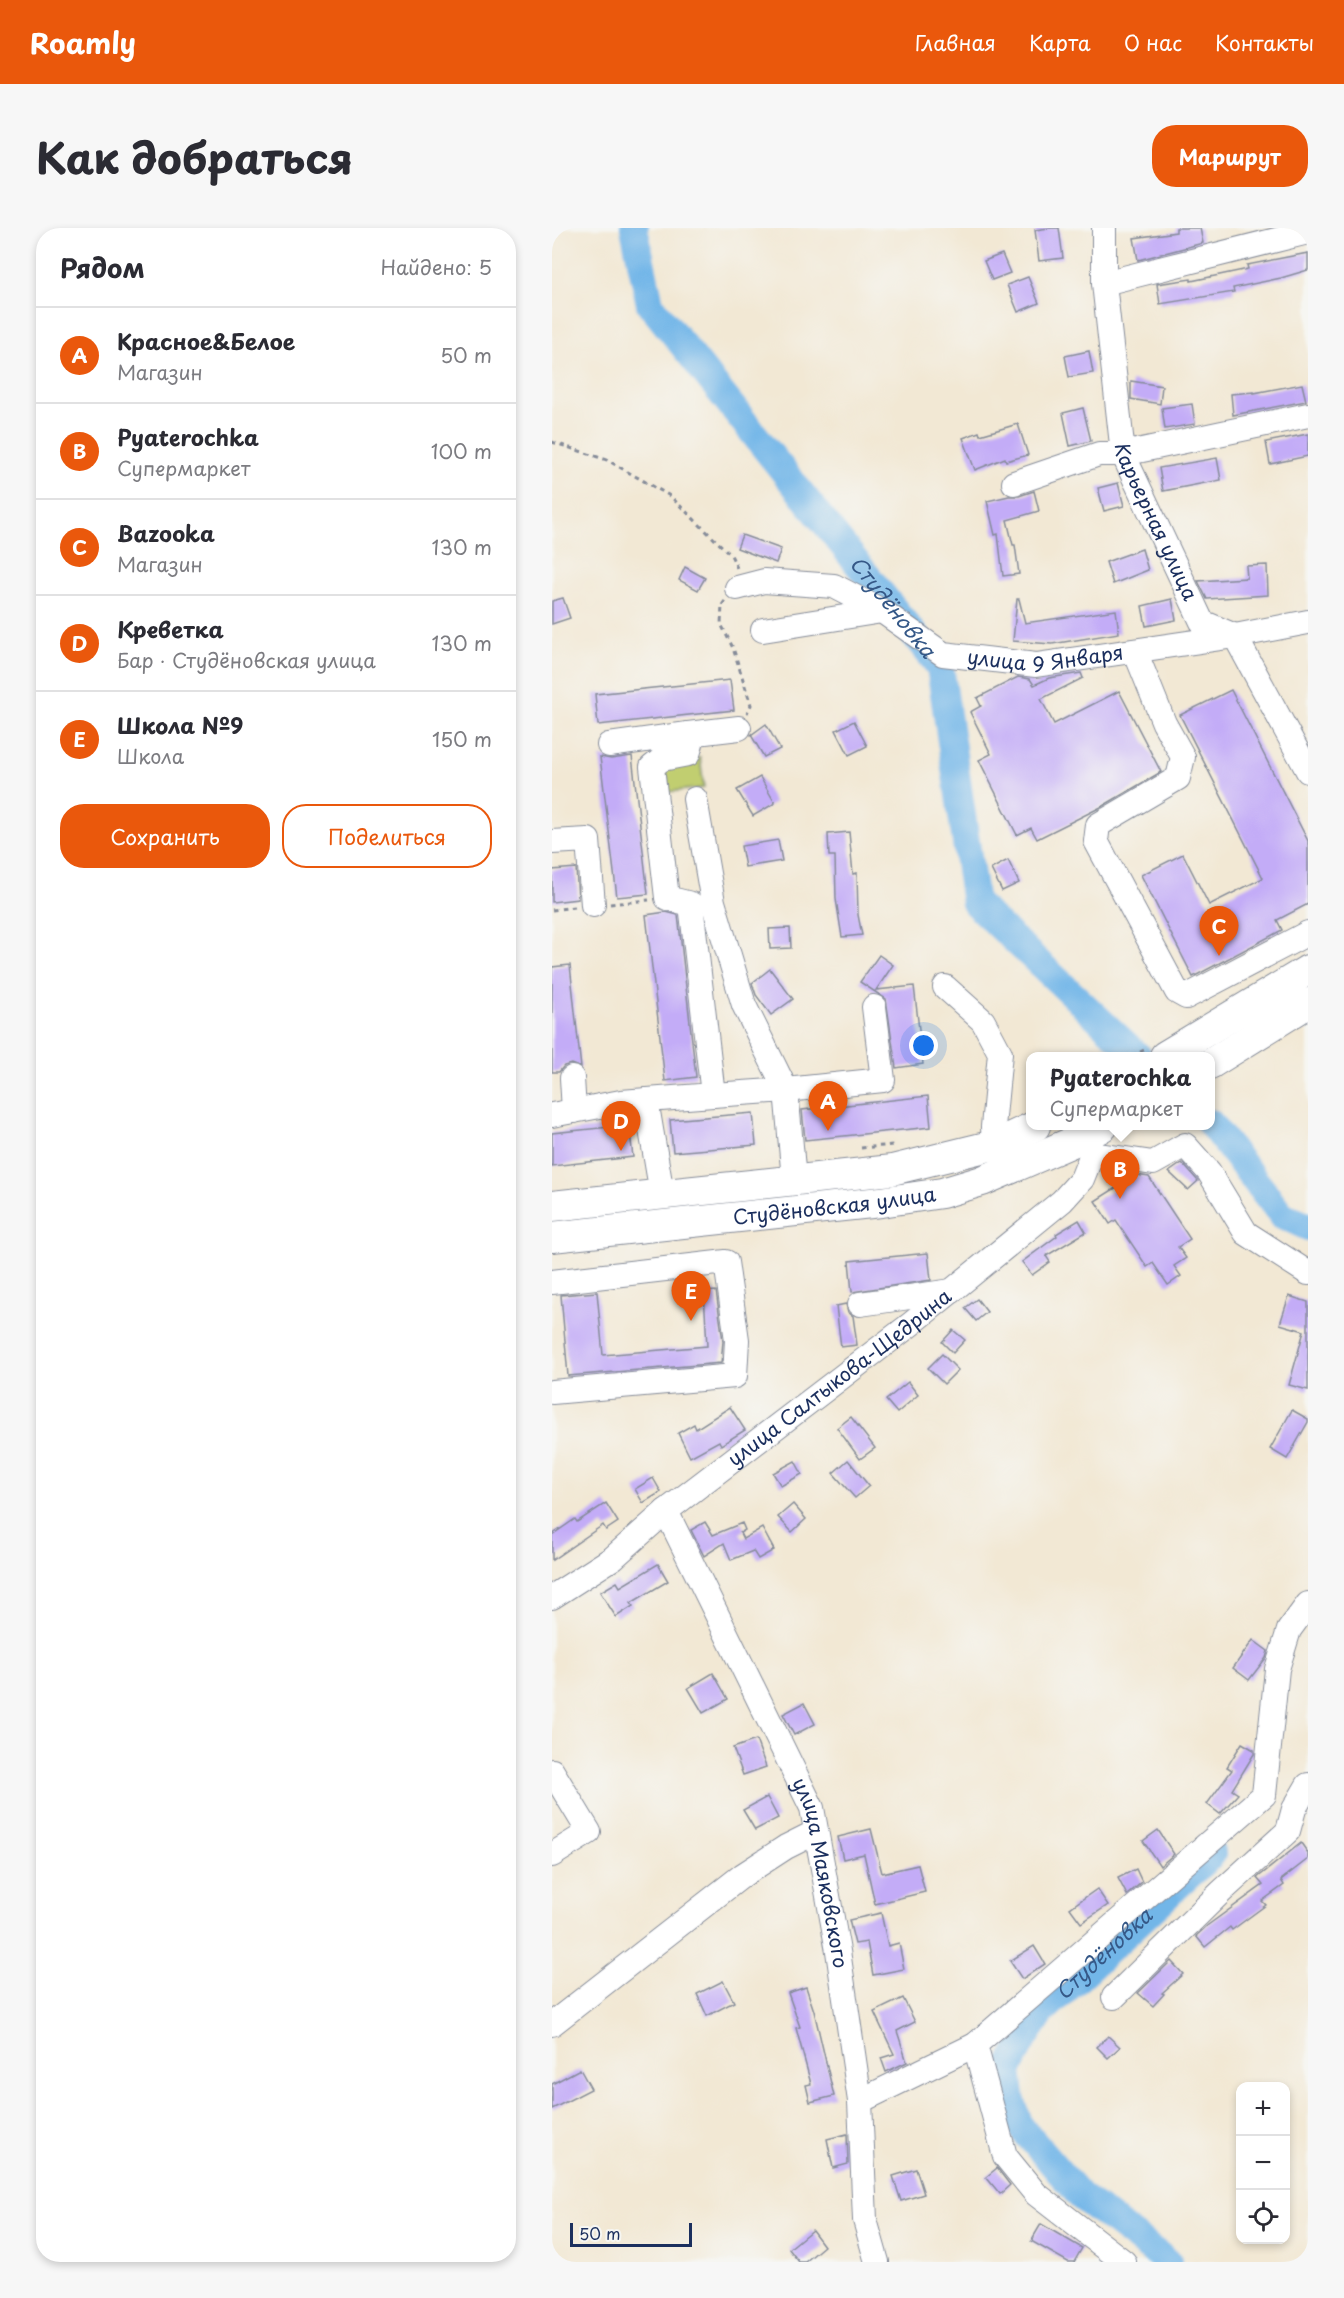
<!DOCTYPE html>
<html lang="ru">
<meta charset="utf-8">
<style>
:root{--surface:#fff;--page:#f7f7f7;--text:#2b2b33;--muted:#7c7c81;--line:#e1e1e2;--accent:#ea580c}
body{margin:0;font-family:"Playpen Sans",sans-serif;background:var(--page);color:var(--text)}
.controls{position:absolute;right:18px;bottom:18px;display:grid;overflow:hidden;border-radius:12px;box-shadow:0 3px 9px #0003}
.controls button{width:54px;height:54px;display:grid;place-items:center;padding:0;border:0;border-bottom:2px solid var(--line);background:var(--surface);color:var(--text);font:30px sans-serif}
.scale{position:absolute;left:18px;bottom:15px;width:122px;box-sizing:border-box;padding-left:6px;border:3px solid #1b2f5e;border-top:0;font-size:16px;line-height:21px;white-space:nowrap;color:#1b2f5e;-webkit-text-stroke:4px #f6f6f2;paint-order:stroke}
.you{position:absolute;left:372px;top:818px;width:21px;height:21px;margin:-15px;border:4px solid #fff;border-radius:50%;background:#1a73e8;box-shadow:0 0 0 9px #1a73e833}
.badge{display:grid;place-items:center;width:39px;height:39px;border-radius:50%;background:var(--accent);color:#fff;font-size:20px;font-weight:700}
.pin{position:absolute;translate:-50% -50px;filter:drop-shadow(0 2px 3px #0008)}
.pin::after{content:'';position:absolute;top:32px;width:21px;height:18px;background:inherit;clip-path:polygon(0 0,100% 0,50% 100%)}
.popup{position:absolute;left:474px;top:824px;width:189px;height:78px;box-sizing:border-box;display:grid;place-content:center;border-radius:12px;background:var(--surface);filter:drop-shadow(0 2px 4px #0005);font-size:20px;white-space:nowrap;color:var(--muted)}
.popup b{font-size:22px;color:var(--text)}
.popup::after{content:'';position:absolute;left:50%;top:100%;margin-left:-12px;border:12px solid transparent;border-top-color:var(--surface)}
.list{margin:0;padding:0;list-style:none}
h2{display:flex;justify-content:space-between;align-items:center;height:78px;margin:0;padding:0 24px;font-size:26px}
h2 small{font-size:20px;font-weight:400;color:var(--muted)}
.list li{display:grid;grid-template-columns:39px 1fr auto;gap:18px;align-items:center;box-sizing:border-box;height:96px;padding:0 24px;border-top:2px solid var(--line)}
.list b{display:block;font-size:22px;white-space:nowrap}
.list p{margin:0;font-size:20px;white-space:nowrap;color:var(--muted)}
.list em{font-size:20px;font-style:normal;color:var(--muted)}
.actions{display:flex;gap:12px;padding:18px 24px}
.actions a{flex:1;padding:14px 0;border:2px solid var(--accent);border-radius:24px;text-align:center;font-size:21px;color:var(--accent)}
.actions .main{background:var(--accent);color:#fff}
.icon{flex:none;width:33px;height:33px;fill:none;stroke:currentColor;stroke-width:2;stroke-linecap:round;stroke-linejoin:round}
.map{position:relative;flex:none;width:756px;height:2034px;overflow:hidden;border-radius:24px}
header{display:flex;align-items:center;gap:36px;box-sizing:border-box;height:84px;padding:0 30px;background:var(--accent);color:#fff}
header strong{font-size:28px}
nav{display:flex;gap:33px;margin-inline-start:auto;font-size:21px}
.intro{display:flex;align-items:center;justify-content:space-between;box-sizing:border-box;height:144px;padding:0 36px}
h1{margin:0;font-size:42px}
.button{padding:15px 27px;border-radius:24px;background:var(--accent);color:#fff;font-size:21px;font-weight:700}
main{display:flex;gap:36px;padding:0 36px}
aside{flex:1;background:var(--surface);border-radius:24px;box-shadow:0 3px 9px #0003}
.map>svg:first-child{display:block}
.park{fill:#c1ce70;stroke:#6e7e67;stroke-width:1.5}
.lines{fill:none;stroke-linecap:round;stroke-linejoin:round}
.river{stroke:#72b6e8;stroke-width:28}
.building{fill:#c3acf7}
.minor-casing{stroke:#868c99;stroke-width:26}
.major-casing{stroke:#868c99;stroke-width:32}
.path{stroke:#868c99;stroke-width:3;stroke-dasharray:4.5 4.5;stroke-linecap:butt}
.minor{stroke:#fff;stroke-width:24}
.major{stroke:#fff;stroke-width:30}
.labels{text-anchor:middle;stroke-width:4.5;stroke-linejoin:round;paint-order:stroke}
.street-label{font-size:20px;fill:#1b2f5e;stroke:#f6f6f2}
.water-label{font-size:21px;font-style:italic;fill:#355887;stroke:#f6f6f2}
</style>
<header>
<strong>Roamly</strong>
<nav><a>Главная</a><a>Карта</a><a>О нас</a><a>Контакты</a></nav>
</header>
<div class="intro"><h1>Как добраться</h1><a class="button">Маршрут</a></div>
<main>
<aside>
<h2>Рядом<small>Найдено: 5</small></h2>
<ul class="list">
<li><span class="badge">A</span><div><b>Красное&amp;Белое</b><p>Магазин</p></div><em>50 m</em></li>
<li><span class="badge">B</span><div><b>Pyaterochka</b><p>Супермаркет</p></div><em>100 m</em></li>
<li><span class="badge">C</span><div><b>Bazooka</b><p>Магазин</p></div><em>130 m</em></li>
<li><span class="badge">D</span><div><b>Креветка</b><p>Бар · Студёновская улица</p></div><em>130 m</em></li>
<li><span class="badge">E</span><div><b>Школа №9</b><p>Школа</p></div><em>150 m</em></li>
</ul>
<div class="actions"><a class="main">Сохранить</a><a>Поделиться</a></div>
</aside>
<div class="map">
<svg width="756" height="2034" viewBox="0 0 756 2034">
<rect width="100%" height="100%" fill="#f6f6f2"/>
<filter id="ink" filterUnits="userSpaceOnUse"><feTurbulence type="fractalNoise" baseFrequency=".0167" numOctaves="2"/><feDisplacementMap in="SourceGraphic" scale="12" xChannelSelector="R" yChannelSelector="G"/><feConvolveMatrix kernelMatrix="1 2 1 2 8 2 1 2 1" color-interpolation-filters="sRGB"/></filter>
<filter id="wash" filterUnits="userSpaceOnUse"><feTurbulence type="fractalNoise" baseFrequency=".008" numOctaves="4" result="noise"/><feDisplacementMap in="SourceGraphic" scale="24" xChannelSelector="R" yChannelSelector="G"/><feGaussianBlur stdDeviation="1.35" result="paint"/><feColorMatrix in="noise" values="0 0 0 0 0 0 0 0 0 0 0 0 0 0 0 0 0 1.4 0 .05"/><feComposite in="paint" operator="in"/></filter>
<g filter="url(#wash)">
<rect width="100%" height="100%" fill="#f2e8d4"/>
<polygon class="park" points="148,530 152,560 115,564 111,539 118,535"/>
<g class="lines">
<g class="river">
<path id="s1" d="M82,0L98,76L388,439L423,675L586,828"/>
<polyline points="658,895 730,987 756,999"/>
<path id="s2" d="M616,2034L528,1968L467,1897L459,1870L456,1843L471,1813L490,1784L660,1626"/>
</g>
</g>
<g id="blocks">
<g class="building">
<polygon points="497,0 507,0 511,30 487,33 483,2"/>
<polygon points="624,0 648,0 651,15 586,32 582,10 624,4"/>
<polygon points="756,25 756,42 729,50 681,60 682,64 608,76 605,56 639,51 639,53 696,41 695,37"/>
<polygon points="450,26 458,45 440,52 432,33"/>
<polygon points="476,49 487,75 466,84 455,57"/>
<polygon points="537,123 541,145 517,149 513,128"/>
<polygon points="579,153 610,158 608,176 579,171"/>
<polygon points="750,156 754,173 681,187 679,166 702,164 702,165"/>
<polygon points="640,176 643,196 613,201 610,180"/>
<polygon points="531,180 539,213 518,218 511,185"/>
<polygon points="466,196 476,227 454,233 453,230 423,242 411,210 427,204 428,207"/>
<polygon points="756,206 756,228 718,236 714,214"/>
<polygon points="665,230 669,252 611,263 607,240"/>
<polygon points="566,255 572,278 552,283 546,260"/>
<polygon points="482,263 487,283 455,292 461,317 463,317 467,346 451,348 446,306 443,307 435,273 457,268 467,268"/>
<polygon points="190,307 229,321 224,335 185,320"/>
<polygon points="590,321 596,342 561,356 554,334"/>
<polygon points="715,337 716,367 655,371 646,353 695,350 694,338"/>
<polygon points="133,339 153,350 146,362 127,352"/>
<polygon points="11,370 18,390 0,396 0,373"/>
<polygon points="465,371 467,371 473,395 564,382 567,405 500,416 461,413"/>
<polygon points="620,371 624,392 594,398 590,378"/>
<polygon points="529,445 531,450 489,471 502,496 567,463 609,544 549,579 485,611 479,600 465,607 427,532 439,526 418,484 429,478 425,470 466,449 478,451 482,457 497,450"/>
<polygon points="178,452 182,482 46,497 43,466"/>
<polygon points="679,462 756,613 756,676 725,692 730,702 641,749 589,647 631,626 657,677 711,650 628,487"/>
<polygon points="302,493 315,518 297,527 284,502"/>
<polygon points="214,496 228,521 212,529 199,507"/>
<polygon points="80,528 96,666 65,669 48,529 59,531"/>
<polygon points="208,549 223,575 201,588 185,562"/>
<polygon points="297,604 301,646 305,645 306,687 310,707 290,709 284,671 283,628 277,628 276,606"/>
<polygon points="226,612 230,633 193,639 189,618"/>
<polygon points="456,632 467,655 450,663 439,641"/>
<polygon points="24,640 26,671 0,674 0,642"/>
<polygon points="114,684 126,687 144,849 113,853 94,687"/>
<polygon points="238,700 239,720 218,721 217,701"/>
<polygon points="327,727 341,737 324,762 362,758 371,836 344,840 334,771 308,754"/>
<polygon points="18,737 29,840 19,836 12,838 7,844 0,844 0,739"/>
<polygon points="218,741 241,771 219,787 204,767 200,755"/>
<polygon points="376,868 379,899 253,912 250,882"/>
<polygon points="201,885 204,917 121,924 118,892"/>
<polygon points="77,897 81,929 0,938 0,905"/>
<polygon points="630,935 646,953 636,962 617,944"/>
<polygon points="584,947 597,949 638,1011 626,1019 634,1030 622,1038 629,1048 616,1057 601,1035 595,1039 564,992 558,996 543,973"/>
<polygon points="527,992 534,1004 494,1028 498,1034 480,1047 470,1034 505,1008 504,1006"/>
<polygon points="376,1025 379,1052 300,1064 297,1033"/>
<polygon points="164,1063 171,1113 169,1135 16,1148 9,1067 45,1064 51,1127 155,1118 152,1064"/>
<polygon points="737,1068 756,1074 756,1162 737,1157 752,1103 728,1096"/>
<polygon points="425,1071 435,1084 424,1093 413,1080"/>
<polygon points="294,1076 296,1084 301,1088 305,1117 289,1119 284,1078"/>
<polygon points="401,1102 413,1112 401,1125 390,1114"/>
<polygon points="390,1126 406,1142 392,1156 376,1140"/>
<polygon points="356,1154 366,1167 345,1185 334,1172"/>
<polygon points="178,1179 193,1202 169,1217 167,1213 138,1229 126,1205 142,1196 144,1201"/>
<polygon points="740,1182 756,1191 756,1194 735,1231 718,1221"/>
<polygon points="299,1189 323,1220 308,1231 285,1200"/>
<polygon points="296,1232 317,1258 303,1270 281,1245"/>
<polygon points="243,1233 250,1246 229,1258 221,1245"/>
<polygon points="101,1250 109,1264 91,1275 83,1261"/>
<polygon points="54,1275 66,1294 54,1302 51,1297 0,1332 0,1307 23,1291 25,1294"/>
<polygon points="241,1276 254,1291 240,1304 226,1289"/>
<polygon points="153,1294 161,1307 190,1295 193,1302 188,1305 191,1311 210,1300 222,1322 206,1331 201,1323 179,1332 172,1315 152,1328 139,1302"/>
<polygon points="106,1336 116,1353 79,1375 81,1378 64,1389 48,1364 65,1354 68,1359"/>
<polygon points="701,1412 716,1423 714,1430 697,1452 681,1440"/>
<polygon points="161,1445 176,1471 151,1485 136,1460"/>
<polygon points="252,1475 263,1496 242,1507 231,1486"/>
<polygon points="204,1512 214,1539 191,1547 181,1520"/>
<polygon points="690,1515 702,1522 702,1526 680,1562 686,1566 668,1586 655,1576 680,1542 675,1539"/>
<polygon points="215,1569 226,1590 203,1602 191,1582"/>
<polygon points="319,1601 330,1645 366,1637 373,1664 323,1676 312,1626 291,1631 286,1609"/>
<polygon points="606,1602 622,1626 608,1638 591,1613"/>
<polygon points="749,1615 756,1625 756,1631 729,1652 732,1657 710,1673 714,1677 680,1702 678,1699 653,1719 644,1708 656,1697 711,1657 705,1650"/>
<polygon points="584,1641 590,1654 575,1667 566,1650"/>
<polygon points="545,1661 556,1677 529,1695 518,1680"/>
<polygon points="329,1685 336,1718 347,1715 352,1741 321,1747 315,1714 303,1716 297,1692"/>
<polygon points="482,1718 493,1736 470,1751 458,1733"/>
<polygon points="619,1733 631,1746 610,1765 612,1766 601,1778 586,1765"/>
<polygon points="171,1753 182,1774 155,1788 145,1766"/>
<polygon points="254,1759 262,1783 282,1868 258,1874 254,1857 259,1856 244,1800 248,1799 236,1765"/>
<polygon points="351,1770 363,1794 345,1803 355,1834 334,1844 329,1830 342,1826 322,1784"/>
<polygon points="556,1808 568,1819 556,1830 545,1819"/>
<polygon points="28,1841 39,1861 0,1881 0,1856"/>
<polygon points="295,1906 296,1936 281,1940 275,1911"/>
<polygon points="445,1940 458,1957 448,1966 434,1949"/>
<polygon points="364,1941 372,1966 349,1973 341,1948"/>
<polygon points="489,1996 530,2020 522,2034 516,2034 479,2013"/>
<polygon points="260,2002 272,2018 253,2034 247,2034 237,2021"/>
</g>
</g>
</g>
<g filter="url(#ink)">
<use href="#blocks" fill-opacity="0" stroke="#868c99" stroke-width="1.5"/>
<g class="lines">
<defs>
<g id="minor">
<path id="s3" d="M552,0V55L571,226L650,394L683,408L756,543"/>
<polyline points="552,55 756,4"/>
<polyline points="462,255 547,226 571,226 756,187"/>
<path id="s4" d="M185,360L212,353L282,358L330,383L391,426L484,437L683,408L756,394"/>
<polyline points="211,402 330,383"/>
<polyline points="583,423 612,495 631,529 626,550 546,597 544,613 625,764 634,769 756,705"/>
<polyline points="136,506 187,500"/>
<polyline points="143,571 161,674 192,777 234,862 242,952"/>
<polyline points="0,614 36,612 41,677"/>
<polyline points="393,759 431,793 448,825 441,899 442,917"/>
<polyline points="20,850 22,883"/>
<polyline points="161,867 234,862 331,852 322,779"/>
<polyline points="94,872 110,966"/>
<polyline points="0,887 69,874 161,867 139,676 115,670 100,539 110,531 136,526 139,516 136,506 57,517"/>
<polyline points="540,926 601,935 633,917 657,944 694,1005 756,1045"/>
<polyline points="0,1054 174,1034 185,1112 183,1148 0,1164"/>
<polyline points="308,1076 400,1063"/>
<path id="s5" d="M114,1283L260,1580L286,1723L308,1873L313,1992L325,2034"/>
<path id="s6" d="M0,1369L61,1330L114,1283L359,1096L510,973L530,951L540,926L532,909"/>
<polyline points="0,1543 37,1604 0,1627"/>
<polyline points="562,1769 669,1664 736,1603 742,1581 756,1557"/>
<polyline points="0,1796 191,1647 234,1619 264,1604"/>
<polyline points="308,1873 423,1817"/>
<polyline points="572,2034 484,1966 453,1928 423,1817 712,1567 725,1441 737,1402 756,1376"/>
</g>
<g id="major">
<polyline points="613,828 756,742"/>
<polyline points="658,836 756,775"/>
<polyline points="0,978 340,942 442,917 483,898"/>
<path id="s7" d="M0,1009L329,974L390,965L430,953L532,909L551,898"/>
</g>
</defs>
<use href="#minor" class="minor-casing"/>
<use href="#major" class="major-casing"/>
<g class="path">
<polyline points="0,214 55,232 118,268 179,327 185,340"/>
<polyline points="173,373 170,377 169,396 181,420 199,477 195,485"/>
<polyline points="58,676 97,672"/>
<polyline points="0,682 22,679"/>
<polyline points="580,828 592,822"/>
<polyline points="309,920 341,917"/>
</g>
<use href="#minor" class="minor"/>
<use href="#major" class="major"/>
</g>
</g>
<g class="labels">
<g class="street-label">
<text dy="7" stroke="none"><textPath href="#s3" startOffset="302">Карьерная улица</textPath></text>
<text dy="7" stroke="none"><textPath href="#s4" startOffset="330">улица 9 Января</textPath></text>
<text dy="7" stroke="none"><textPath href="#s7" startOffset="284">Студёновская улица</textPath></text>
<text dy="7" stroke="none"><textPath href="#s6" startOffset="362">улица Салтыкова-Щедрина</textPath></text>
<text dy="7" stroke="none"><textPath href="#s5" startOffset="396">улица Маяковского</textPath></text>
</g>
<g class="water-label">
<text dy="7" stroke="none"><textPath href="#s1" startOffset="466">Студёновка</textPath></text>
<text dy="7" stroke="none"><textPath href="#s2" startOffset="412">Студёновка</textPath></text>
</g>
</g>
</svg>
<div class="controls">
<button>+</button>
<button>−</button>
<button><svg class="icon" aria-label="locate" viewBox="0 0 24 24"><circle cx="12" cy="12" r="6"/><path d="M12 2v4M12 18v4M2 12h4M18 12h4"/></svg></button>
</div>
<div class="scale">50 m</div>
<div class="you"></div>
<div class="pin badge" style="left:276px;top:903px">A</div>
<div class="pin badge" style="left:568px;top:971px">B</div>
<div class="popup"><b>Pyaterochka</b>Супермаркет</div>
<div class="pin badge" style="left:667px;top:728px">C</div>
<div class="pin badge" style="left:69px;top:923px">D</div>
<div class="pin badge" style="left:139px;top:1093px">E</div>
</div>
</main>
